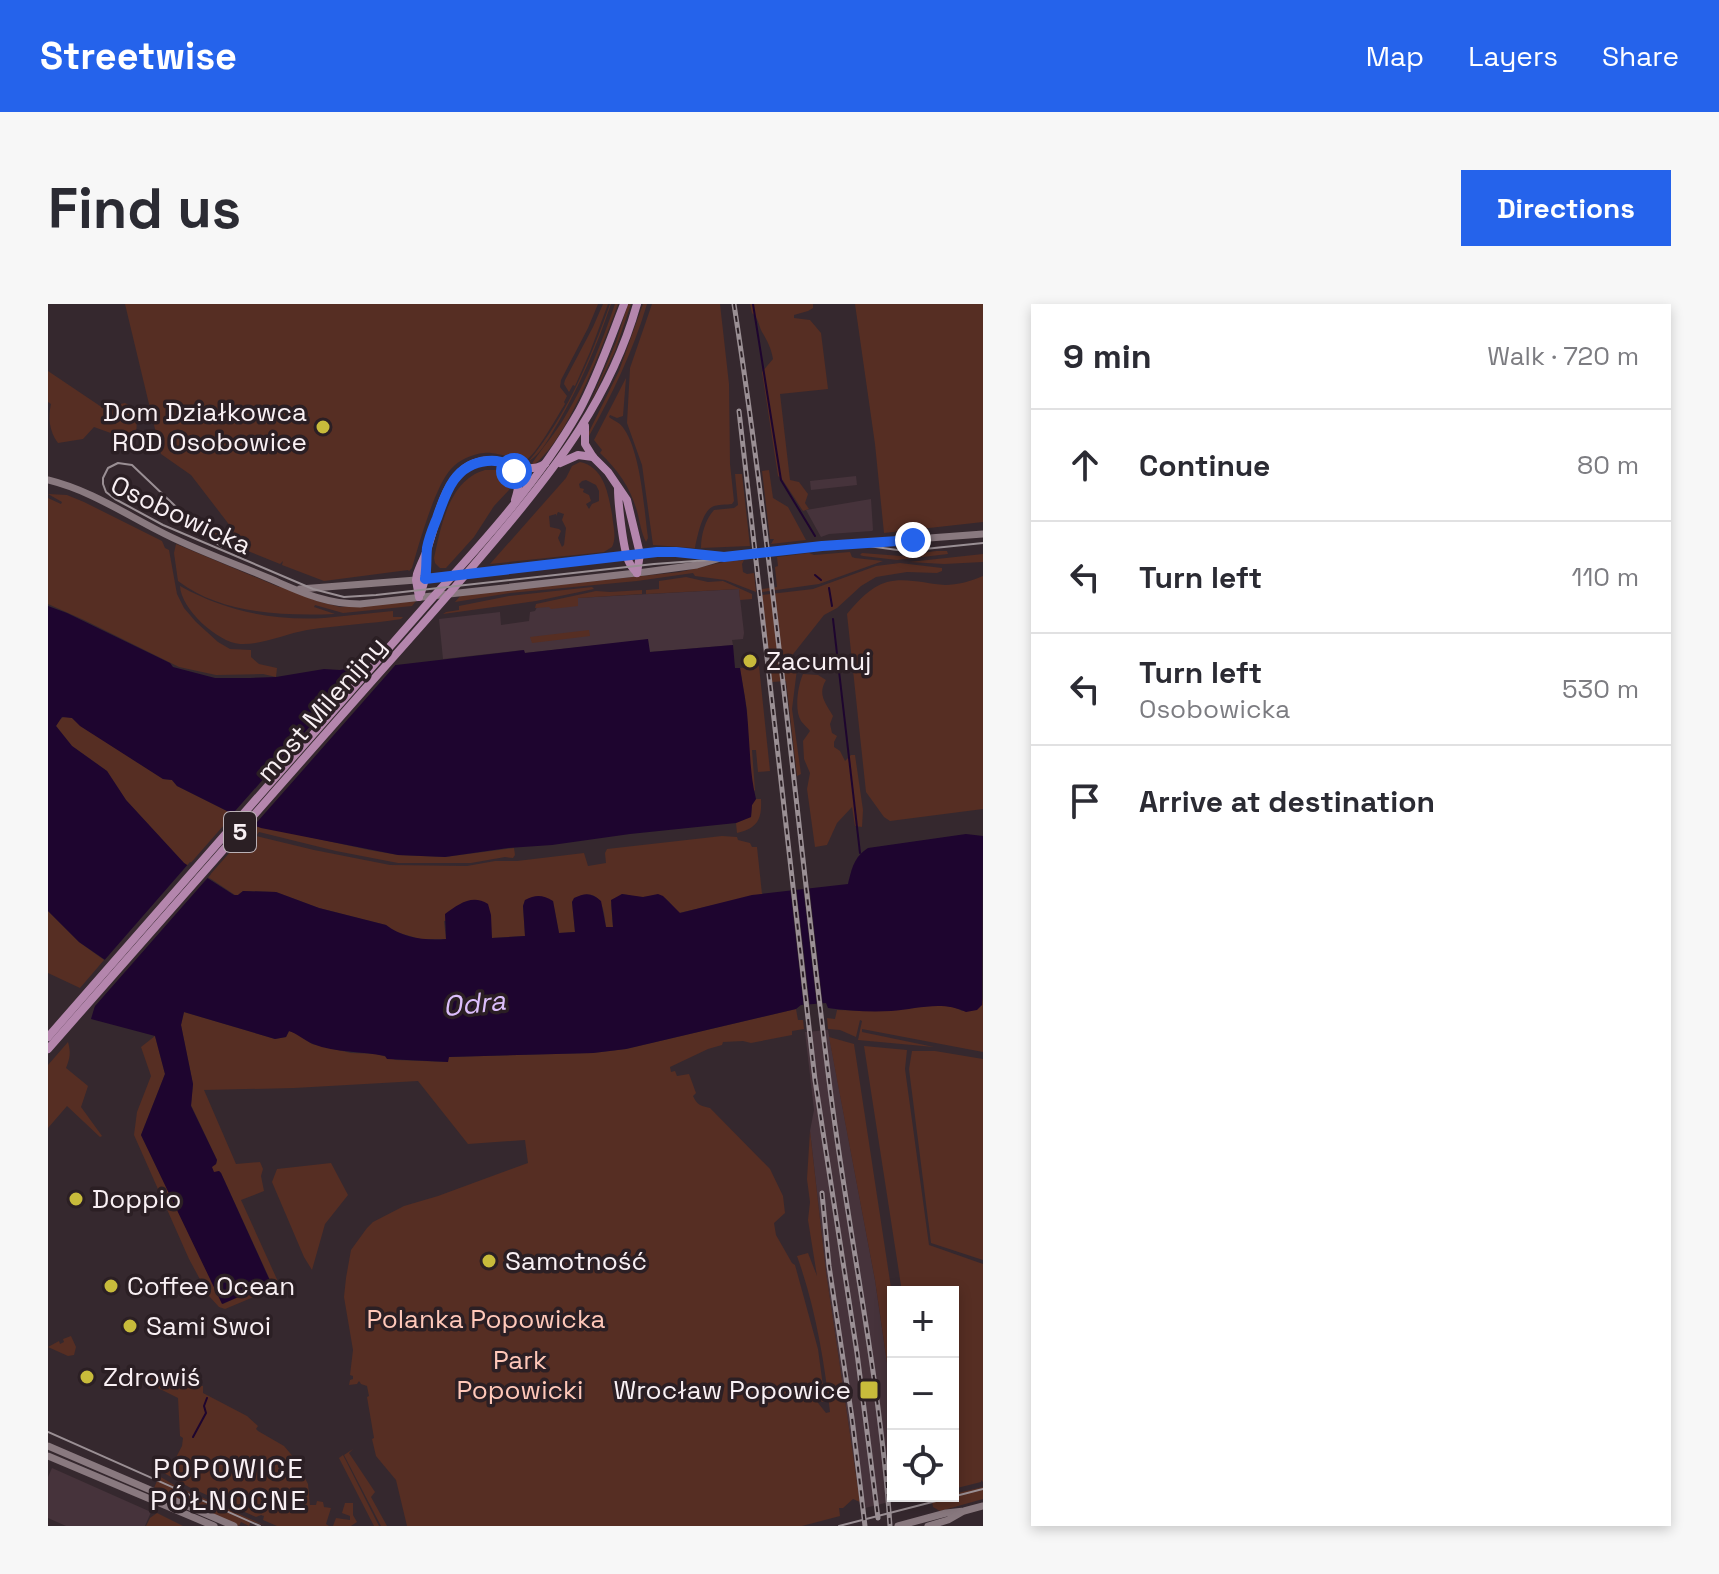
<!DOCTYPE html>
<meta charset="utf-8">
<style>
:root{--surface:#fff;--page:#f7f7f7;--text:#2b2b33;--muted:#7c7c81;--line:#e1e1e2;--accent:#2563eb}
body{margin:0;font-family:"Space Grotesk",sans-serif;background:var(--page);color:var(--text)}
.controls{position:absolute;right:24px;bottom:24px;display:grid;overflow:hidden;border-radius:0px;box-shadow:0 4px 12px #0003}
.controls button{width:72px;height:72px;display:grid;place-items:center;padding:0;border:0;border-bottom:2px solid var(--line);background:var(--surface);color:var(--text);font:40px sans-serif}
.stop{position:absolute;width:24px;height:24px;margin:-18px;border:6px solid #2563eb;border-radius:50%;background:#fff}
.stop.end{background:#2563eb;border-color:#fff;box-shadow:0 2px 8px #0008}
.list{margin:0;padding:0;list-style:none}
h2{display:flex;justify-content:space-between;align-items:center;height:104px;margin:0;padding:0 32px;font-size:34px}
h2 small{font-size:26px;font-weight:400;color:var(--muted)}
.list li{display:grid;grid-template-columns:52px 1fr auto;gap:24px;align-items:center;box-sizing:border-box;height:112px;padding:0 32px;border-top:2px solid var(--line)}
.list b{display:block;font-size:30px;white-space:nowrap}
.list p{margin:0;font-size:26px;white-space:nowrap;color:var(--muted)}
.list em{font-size:26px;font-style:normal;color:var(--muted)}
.icon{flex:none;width:44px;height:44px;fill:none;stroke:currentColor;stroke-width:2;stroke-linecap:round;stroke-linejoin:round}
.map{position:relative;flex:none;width:935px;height:1222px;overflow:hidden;border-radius:0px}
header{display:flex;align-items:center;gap:48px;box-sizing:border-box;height:112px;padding:0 40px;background:var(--accent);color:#fff}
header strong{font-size:38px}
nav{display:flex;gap:44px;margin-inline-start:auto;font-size:28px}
.intro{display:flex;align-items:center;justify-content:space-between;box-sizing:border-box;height:192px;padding:0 48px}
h1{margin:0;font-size:56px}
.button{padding:20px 36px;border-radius:0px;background:var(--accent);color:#fff;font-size:28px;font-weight:700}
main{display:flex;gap:48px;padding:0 48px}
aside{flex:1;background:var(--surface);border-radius:0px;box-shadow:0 4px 12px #0003}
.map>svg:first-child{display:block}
.built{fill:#46333b}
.green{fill:#562e23;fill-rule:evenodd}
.water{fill:#1e052f}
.pier{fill:#35282e}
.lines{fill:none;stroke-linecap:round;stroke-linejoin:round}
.stream{stroke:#1e052f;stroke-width:2}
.secondary{stroke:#89797f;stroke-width:7}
.primary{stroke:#b486ad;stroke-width:8}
.tram{stroke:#9a8f94;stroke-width:2}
.rail-casing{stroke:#9a8f94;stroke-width:5}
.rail{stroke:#2b1f24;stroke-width:2;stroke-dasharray:6;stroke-linecap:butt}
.route{stroke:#2563eb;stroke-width:10}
.poi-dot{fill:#c8bb3b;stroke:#2b1f24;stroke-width:3}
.labels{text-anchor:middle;stroke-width:7;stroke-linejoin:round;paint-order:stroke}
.shield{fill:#2b1f24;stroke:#bbb1b6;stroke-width:2}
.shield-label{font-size:24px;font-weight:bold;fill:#f9f0f4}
.poi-label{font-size:26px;fill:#f9f0f4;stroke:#2b1f24;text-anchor:start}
.street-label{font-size:26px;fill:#f9f0f4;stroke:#2b1f24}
.park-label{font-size:26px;fill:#ffc8b9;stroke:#2b1f24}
.water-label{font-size:28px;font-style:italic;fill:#dcbefb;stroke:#2b1f24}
.neighbourhood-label{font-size:28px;letter-spacing:2px;fill:#f9f0f4;stroke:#2b1f24}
</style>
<header>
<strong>Streetwise</strong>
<nav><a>Map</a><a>Layers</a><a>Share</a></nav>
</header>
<div class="intro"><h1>Find us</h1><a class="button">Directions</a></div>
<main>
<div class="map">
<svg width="935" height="1222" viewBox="0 0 935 1222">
<rect width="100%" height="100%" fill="#35282e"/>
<g class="built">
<polygon points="808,172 809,181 763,186 762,177"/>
<polygon points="823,195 825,226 824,227 781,230 773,233 758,206"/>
<polygon points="691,285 696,329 695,335 684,336 685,341 601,348 600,336 476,349 475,346 395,355 391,315 452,308 453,321 481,317 482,308 487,307 489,303 530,301 529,294"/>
<polygon points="780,726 827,976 845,1100 845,1192 852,1192 853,1195 813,1205 778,968 762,827 766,806 757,728"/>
<polygon points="4,1164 103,1208 97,1222 18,1222 0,1214 0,1173"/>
</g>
<g class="green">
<path d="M77,0H550L540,24L513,76L512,83L519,92L516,98L517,100C510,111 488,151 478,156C474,158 448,147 436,149C424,150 411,156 403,165C387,182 371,240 364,264L361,267L360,266L276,277L234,261L235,257L232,260L175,237L159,223L162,221L173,234L177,231L181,236L184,233L182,230L186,227L143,171L113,150Z"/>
<polygon points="555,0 560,0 542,48 527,82 525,81 521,88 516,80 517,76 545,23"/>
<path d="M562,0H563C549,42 532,81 510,119C502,132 494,149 480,158C518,113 542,56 562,0Z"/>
<path d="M567,0H570C557,36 516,146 482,163C492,146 508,129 518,111C539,76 554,38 567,0Z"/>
<polygon points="580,0 583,0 567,47 541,102 568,38"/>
<path d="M595,0H599C585,47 565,89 541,132V139L545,147L538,134L571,67Z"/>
<path d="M604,0H672L681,80L682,160L686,197L684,200C679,201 669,200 664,203C654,208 649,234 647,244L605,241L594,161L579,119L582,64Z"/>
<path d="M702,0H765V4L760,7L746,11V14L762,16L773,29L780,85L732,90L742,176L751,178L760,190L757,199L761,205L755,207L734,175L730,172L714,68L725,55C723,44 720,38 714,28C710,20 711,15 704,9Z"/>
<polygon points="807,0 935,0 935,218 836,229 827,140"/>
<path d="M0,67L55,104L77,99L84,103C88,117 93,125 82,136L46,123L35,135L10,139C1,127 0,113 3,100L0,98Z"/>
<path d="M578,74L575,112L569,114L562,111L561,113C566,117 573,119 576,125C593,150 596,204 600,234L598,238C593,228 592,218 589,207C582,183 570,166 552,149L554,146L546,136Z"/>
<path d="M532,158C556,163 560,189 564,210C565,222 569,233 564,243L556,248L442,260L518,174L524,162ZM538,176L548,181L551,187V197L544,200L541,205L538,200L543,197L541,191L535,188L536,185L532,184L531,180L534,177ZM510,208L516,210L514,216L518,224L516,241L514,243L510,234L513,227L511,225L502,223L501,212L508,210V212Z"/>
<path d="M437,166H448L461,171L464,178L461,186L446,202L426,233L398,264H392L387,259L386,254C393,222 401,176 437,166Z"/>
<polygon points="721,166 725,194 740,203 758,236 723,240 726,235 722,235 714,167"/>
<path d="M687,170H694L702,242L653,244C653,231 657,216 666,206L686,204L690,201Z"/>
<polygon points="0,190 19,191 36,198 114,237 117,244 121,246 129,290 136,304 148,318 170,338 182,345 203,346 203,353 211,360 229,364 228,373 215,370 168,371 131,363 36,316 0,300 0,194 13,200 14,198"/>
<path d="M128,240L231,283L232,282L269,297L292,303L368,297L364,302L295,309L267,301L266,303L287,310C235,312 173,310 130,277L126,249Z"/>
<polygon points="888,247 899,247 900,250 849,256 815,252 812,251 814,249 853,252"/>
<polygon points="802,248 804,253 807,254 835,257 771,280 714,288 714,285 729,283 727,263 730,262 729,253 761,249 766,251"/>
<polygon points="935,250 935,258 896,260 861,258"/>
<polygon points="689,255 690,257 696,256 694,260 695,268 699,270 706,269 708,288 677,276 647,272 645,269 589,277 462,289 407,298 413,291 632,268"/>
<polygon points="852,259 894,264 894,267 889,269 859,268 828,273 813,282 789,304 776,311 742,354 749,365 744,405 753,470 749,472 738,377 724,378 714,291 765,285 828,262"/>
<path d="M935,272V505L842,517L836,513L818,488L799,310C810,297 822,283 839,278C858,273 879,280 897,281C909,281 924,277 935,272Z"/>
<polygon points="638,273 660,278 675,277 704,290 704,295 692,296 691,285 598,290 598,286 611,285 611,277"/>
<path d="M132,282C177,307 225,317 276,314C299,312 322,309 345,307V313H355L353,315C322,320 290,321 259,326C236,330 215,341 192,340C169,338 133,305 132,282Z"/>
<polygon points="544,283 546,285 488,297 395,310 398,308 411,306 411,302 461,292"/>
<polygon points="594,286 594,290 530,294 530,302 503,305 501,303 487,304 488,300 548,287 562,288"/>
<polygon points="541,326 542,332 484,339 482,333"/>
<polygon points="711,362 722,467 710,468 708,446 704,446 707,486 705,488 701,461 699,406 692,364"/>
<path d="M755,370L770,371L778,376C769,391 778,399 785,412L782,420L784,429L789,432L786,438V443L792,447L797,457L803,451H807L815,506L814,523L807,522L804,503L789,519L779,541L767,543L759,485L762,469L756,455L755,437L762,427C760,424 756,421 753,417C746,406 750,381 755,370Z"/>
<polygon points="17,412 24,414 33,422 115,475 124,476 129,482 179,507 183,513 140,562 136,559 78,496 59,467 24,442 8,422 11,416"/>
<path d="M708,495H713C714,515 710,524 689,529L688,519L703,513L704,501Z"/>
<path d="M206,521L321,546L350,551L397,553L466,544L467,551L465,554L457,553L423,559H350L288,547L211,528L208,532L266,546L342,561L419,562L447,557H469L536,549L540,562L558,559L557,549L559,545L674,532L689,533L690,536L702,539L704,543H709L714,590L631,609C615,591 619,591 595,593C589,594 581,591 574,590L563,600L565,623L558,624C556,603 553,582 527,594L524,598L527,628L511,629L505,597L477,596L475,602L477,632L443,634V611L396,617L398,635H372L348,628L338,621L271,604L228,588L195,587L190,591H187L160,573Z"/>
<polygon points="0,607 31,638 56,656 32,684 0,669"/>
<path d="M935,694V748L814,725V728L886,743L810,736L814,717L812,716L808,733L792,726L780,725L779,714L787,715L789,706C801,706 814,707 827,707C851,707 894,694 914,707L934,701Z"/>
<path d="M748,705L750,716H755L756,725L744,727V731L703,739L695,737L675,738L674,741L660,745L622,763L623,768L627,767L629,772L641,770L648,789L645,792C649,801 653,802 662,804L722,865L735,892L737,909L726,919L728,931L744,959L747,961L770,1045L777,1097L774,1098L758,1078L757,1090H763L778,1109L782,1108C776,1055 767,1002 749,952L760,949L769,972L760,916L762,898L759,875L762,827L778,968L812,1198L805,1195L795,1204H791L792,1212L754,1222H359L348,1176L328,1152L324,1135L326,1134L319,1093L321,1092L319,1082L313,1080L311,1077L309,1080L301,1081L302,1076L305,1075V1072L302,1071L305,1046L296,993L298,974L303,946L319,924L325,918L356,902L390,892L480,859L477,836L420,840L370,777L246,784L156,786L188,860L212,858L215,865L213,872L216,887L193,896L232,982L177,1005L171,1003L161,992L141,955L86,831L89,808L103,772L93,743L107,732L117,770L93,831L175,1000L223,978L173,869L171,867L166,869L163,863L168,860L169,856L143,801L145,780L133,721L136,708L227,735L238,733L241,727L250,730L264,740L303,749L329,750L348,756L400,758V753L545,749L578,745Z"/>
<polygon points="781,733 806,740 845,997 845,1100 827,976"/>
<path d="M20,738C23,749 22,754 18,764L40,782L33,803L54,832L52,833L19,802L0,824V761Z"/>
<polygon points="816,742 859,746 857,765 881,941 935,960 935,1178 933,1176 933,1178 905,1185 905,988 854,988"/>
<polygon points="864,747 887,747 935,755 935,956 883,939 861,765"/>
<polygon points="283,859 300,891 277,920 264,966 256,953 224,878 229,865"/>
<polygon points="23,1032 28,1043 26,1051 20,1052 0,1043 11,1037 12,1040 16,1038 15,1035"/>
<polygon points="109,1070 126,1071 126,1079 155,1082 155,1089 199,1112 210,1122 208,1125 210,1127 236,1142 247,1155 260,1180 262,1201 268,1201 269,1197 275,1198 276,1203 283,1204 278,1220 281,1222 229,1222 215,1216 216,1212 213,1211 208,1213 141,1183 116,1169 117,1165 123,1163 134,1142 135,1134 132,1132 130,1094 92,1075 92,1073"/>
<polygon points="305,1145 301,1149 327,1188 323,1193 339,1222 333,1222 296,1151"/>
<polygon points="295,1151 331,1222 326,1222 291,1154"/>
<polygon points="111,1172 126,1181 218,1222 203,1217 201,1222 193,1218 191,1222 106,1184"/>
<polygon points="935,1183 935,1195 892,1207 885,1203 883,1192 905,1192 905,1190"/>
<polygon points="297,1199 305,1199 305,1211 309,1218 303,1222 285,1222 288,1214 302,1216 302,1212 294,1209"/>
<polygon points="109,1209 135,1222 98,1222 102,1214"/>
</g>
<path class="water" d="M0,302L19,309L122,359L125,363L167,374H202L228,373L276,365L292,366L312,362L348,361L476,346L477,349L600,335L602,348L685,341L687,364H692C695,383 699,402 700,421C702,446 702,471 708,495L704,501L703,513L688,519L582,530L504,541L460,544L397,553L350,551L213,524L185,514L179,507L129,482L124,476L115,475L32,422L24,414L14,413L8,422L24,442L59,467L78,496L136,559L186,591H190L195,587L228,588L271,604L338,621C355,634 378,637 398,635L397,610C411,600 424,590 440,600L443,611L444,634L477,632L475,602L477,596C488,590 495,591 505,597L511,629L527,628L524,598L526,594C538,588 544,589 553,597L558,623H565L563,596L574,590L595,593L610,590L615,592L632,609L704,591L800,580C804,564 806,553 820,544L918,530L935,532L934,701L929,706L918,708C894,696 869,705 843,707C823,708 800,707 780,704L778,699L753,701L748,705L578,745L545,749L401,753L400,758L339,755L337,752C314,747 288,749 265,740C256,736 250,730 241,727L238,733L227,735L136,708L133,721L145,780L143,802L169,856L168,860L164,863L166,868L171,867L173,869L223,979L174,1000L93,831L117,770L107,732L43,715L60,658L31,638L0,607Z"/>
<g class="pier">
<polygon points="339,356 351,357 203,525 183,518 180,515 319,358"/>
<polygon points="142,558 163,570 40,710 54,659"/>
<polygon points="761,581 775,703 769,703 755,582"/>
<polygon points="748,582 762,704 756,705 742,583"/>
</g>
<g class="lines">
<g class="stream">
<polyline points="705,0 733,176 767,232"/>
<polyline points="767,271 773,276"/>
<polyline points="781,284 784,302"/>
<polyline points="785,315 812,549"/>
<polyline points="145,1133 158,1109 156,1102 159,1094"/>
</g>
<g class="secondary">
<path d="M0,176C41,186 74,208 111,227C145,245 183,258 218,273C251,287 275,300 312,300L597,268L649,261L676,253L774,242L935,230"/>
<polyline points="252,285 368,276 609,248 628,248 670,253"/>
<polyline points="0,1142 186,1222"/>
<polyline points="0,1152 166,1222"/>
<polyline points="850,1222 898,1209 916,1207 935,1202"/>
<polyline points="880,1222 900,1216 914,1208"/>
</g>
<g class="primary">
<polyline points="537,122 537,140 545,153 560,168 579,196 592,250 589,269"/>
<polyline points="512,159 530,151 545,153"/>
<path d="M462,161C472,174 472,181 467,196"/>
<path d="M570,184C570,198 575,246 581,258C583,263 586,265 589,269"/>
<polyline points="373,289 377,275 379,247"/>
<path d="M371,293L368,276L369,270C372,261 376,254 379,246C391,212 398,150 449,157C467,160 479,170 497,160"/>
<path d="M0,733L387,291C439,234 492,175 531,107C549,74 562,36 576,0"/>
<path d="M0,745C106,626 211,506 316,386C360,337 404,287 447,236C508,164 563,93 589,0"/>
</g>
<g class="tram">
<polyline points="174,243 162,235 84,161 70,159 60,164 55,174 55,180 58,188 67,195 115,221 265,285 296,293 328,291 606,260 661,256 754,245 813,241 857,247 935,239"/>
<polyline points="0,1128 212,1222"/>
<polyline points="791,1222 935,1185"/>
</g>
<defs>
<g id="rail">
<path d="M686,0C725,255 748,512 780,768C798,920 832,1070 842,1222"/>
<polyline points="691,107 767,776 809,1049 830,1214"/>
<polyline points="774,889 781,962 804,1114 817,1222"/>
</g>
</defs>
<use href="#rail" class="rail-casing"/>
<use href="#rail" class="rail"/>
</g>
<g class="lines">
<path class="route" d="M466,167C460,158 450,156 439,157C407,160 398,188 389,214C385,224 381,233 379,244C378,254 379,264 377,275L609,248H628L676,253L774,242L865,236"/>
</g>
<g class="poi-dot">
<circle cx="275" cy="123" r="8"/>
<circle cx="702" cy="357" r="8"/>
<circle cx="28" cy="895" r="8"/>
<circle cx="441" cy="957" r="8"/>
<circle cx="63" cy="982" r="8"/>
<circle cx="82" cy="1022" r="8"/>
<circle cx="39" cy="1073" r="8"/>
<rect x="811" y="1076" width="20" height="20" rx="4"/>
</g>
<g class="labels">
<rect class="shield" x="176" y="508" width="32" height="40" rx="6"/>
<g class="shield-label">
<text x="192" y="536">5</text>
</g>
<g class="poi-label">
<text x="259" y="117" text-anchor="end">Dom Działkowca<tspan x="259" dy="30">ROD Osobowice</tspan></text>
<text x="718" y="366">Zacumuj</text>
<text x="44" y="904">Doppio</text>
<text x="457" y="966">Samotność</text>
<text x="79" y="991">Coffee Ocean</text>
<text x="98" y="1031">Sami Swoi</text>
<text x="55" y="1082">Zdrowiś</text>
<text x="803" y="1095" text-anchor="end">Wrocław Popowice</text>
</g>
<g class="street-label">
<text transform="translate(133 211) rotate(25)" y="9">Osobowicka</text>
<text transform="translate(273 405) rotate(-49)" y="9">most Milenijny</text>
</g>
<g class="park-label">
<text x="438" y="1024">Polanka Popowicka</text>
<text x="472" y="1065">Park<tspan x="472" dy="30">Popowicki</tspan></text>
</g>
<g class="water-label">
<text transform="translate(426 699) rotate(-6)" y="10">Odra</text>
</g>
<g class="neighbourhood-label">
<text x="181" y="1174">POPOWICE<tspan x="181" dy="32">PÓŁNOCNE</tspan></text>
</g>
</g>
</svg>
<div class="controls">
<button>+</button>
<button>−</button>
<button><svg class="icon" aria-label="locate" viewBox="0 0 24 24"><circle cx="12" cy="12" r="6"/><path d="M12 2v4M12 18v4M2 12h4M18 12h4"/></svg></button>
</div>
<div class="stop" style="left:466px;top:167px"></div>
<div class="stop end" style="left:865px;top:236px"></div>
</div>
<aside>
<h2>9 min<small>Walk · 720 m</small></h2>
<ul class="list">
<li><svg class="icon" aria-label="ahead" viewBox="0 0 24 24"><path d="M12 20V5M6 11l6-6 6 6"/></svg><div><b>Continue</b></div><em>80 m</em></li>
<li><svg class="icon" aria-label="left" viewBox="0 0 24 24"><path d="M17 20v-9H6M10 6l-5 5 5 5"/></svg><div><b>Turn left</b></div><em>110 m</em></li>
<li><svg class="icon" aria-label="left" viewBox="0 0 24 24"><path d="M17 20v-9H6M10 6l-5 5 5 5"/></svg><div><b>Turn left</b><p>Osobowicka</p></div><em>530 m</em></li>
<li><svg class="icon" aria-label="arrive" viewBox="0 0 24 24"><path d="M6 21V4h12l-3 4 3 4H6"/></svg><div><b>Arrive at destination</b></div></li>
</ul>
</aside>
</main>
